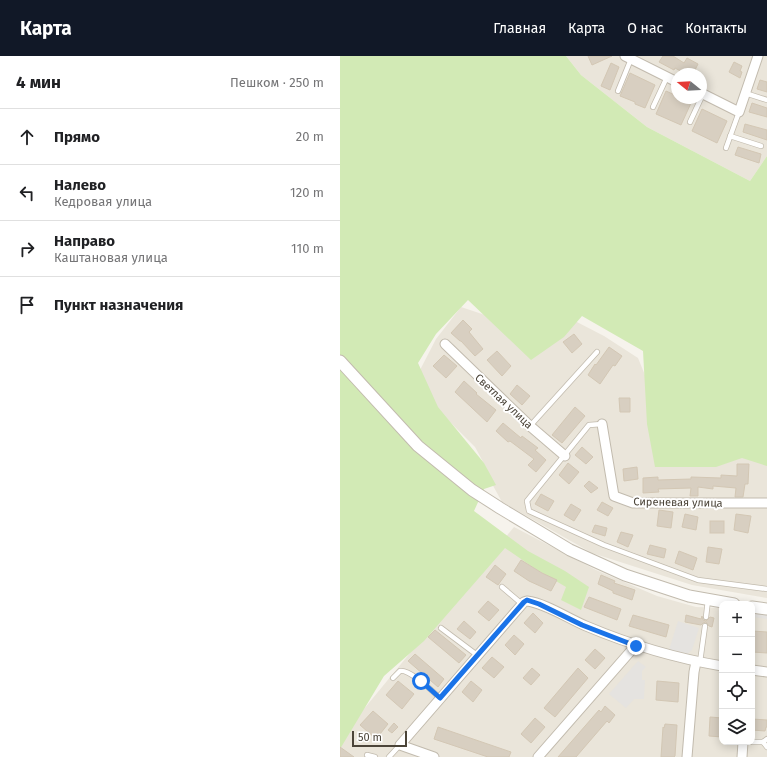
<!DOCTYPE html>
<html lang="ru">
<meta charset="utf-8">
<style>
:root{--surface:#fff;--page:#f6f6f6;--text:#202124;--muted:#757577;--line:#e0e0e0;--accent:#111827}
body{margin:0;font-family:"Fira Sans",sans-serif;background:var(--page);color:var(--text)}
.controls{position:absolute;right:12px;bottom:12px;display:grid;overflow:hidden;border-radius:8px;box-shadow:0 2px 10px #0003}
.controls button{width:36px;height:36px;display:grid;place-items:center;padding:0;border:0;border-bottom:1px solid var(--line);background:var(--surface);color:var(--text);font:20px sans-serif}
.compass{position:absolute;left:331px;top:12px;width:36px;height:36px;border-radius:50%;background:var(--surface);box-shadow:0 2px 10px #0003;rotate:288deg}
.scale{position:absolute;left:12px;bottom:10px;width:55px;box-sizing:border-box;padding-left:4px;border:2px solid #4b4439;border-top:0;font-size:11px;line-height:14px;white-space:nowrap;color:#4b4439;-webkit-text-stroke:3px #fff;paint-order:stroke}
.stop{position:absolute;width:12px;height:12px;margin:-9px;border:3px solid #1a73e8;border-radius:50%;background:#fff}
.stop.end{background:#1a73e8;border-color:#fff;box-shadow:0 1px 4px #0008}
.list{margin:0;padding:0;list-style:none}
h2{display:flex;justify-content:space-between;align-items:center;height:52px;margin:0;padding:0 16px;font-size:17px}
h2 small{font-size:13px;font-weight:400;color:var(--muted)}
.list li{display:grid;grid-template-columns:26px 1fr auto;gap:12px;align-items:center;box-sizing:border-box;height:56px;padding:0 16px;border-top:1px solid var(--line)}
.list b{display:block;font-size:15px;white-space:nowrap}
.list p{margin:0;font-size:13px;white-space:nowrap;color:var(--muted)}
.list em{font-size:13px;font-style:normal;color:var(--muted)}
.icon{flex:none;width:22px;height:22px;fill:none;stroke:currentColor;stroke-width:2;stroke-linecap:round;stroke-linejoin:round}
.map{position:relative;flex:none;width:427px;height:701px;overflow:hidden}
header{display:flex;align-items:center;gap:24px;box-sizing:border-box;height:56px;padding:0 20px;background:var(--accent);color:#fff}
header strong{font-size:19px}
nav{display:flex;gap:22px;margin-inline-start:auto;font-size:14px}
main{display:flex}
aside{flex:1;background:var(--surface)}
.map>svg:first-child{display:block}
.residential{fill:#eae5da;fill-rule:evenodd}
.green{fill:#d2eab5}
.parking{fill:#e5e3e0}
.building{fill:#d8cfc1;stroke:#d3c7b4}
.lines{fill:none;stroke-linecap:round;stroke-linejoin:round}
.service-casing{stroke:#c2bbae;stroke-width:6}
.minor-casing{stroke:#c2bbae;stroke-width:11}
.tertiary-casing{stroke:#c2bbae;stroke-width:13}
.service{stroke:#fff;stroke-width:4.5}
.minor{stroke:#fff;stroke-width:9}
.tertiary{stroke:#fff;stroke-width:11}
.route{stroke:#1a73e8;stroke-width:5}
.labels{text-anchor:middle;stroke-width:4;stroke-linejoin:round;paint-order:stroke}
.street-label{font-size:11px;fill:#4b4439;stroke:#fff}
</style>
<header>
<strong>Карта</strong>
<nav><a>Главная</a><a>Карта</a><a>О нас</a><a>Контакты</a></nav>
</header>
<main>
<aside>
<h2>4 мин<small>Пешком · 250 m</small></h2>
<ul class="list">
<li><svg class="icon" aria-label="ahead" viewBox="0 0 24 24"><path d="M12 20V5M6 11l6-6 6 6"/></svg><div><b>Прямо</b></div><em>20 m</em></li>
<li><svg class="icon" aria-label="left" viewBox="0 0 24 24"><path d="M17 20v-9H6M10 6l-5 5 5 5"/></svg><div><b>Налево</b><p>Кедровая улица</p></div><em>120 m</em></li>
<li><svg class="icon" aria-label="right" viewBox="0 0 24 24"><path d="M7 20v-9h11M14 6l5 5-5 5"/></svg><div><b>Направо</b><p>Каштановая улица</p></div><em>110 m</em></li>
<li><svg class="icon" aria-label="arrive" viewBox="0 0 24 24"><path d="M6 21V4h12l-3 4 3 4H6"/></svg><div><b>Пункт назначения</b></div></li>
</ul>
</aside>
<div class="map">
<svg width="427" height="701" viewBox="0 0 427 701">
<rect width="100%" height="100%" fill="#f6f3ec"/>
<g class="residential">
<path d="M226,0H427V100L410,125L307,71L241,19ZM337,18H361V42H337Z"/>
<polygon points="121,251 154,262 233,264 264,280 298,302 307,324 427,401 427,542 352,529 252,497 162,446 151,426 147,413 135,391 92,348 80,314 96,283"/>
<polygon points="174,471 256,514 317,540 356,551 382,552 382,686 412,686 412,555 427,557 427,701 0,701 0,682"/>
</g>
<polygon class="green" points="0,0 226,0 241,19 307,71 410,125 427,100 427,410 402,402 376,411 315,411 307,368 303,295 242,260 224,281 191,304 128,244 96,278 78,307 98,351 144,407 156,429 144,433 134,455 188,495 225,515 249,531 241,554 221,544 226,531 194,512 165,492 84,585 44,620 0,693"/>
<g class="parking">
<polygon points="412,556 427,558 427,563 412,561"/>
<polygon points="338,565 359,572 352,594 346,599 329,594"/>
<polygon points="298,605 306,611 302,615 302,624 305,624 304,643 294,643 286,652 269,638"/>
</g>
<g class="building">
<polygon points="248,0 272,0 252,9"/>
<polygon points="323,0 333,0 344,7 347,2 358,8 353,18 346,18 335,12 334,14 319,6"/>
<polygon points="394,6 402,10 400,15 402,16 400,22 389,16"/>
<polygon points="271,7 279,11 270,34 261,30"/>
<polygon points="290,17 315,29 305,52 295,48 295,46 280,40"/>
<polygon points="420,24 427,26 427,36 417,33"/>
<polygon points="326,35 335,39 335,40 337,42 351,47 341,69 316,58"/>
<polygon points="412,47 427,52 427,61 409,56"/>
<polygon points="362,53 387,65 377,87 352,75"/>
<polygon points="405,68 427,74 427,84 403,76"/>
<polygon points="398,91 421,98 419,107 395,99"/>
<polygon points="123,264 132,273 129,276 143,293 135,300 121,285 120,285 111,277"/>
<polygon points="234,278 242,288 232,297 223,286"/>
<polygon points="269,291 282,300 275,310 273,309 260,328 248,319 255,308 256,309"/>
<polygon points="157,295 171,310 162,320 147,304"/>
<polygon points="104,299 117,310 106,322 93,310"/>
<polygon points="124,325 137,337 136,338 156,354 147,366 115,336"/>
<polygon points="177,329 190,340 182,349 170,338"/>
<polygon points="279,342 290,342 290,356 280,356"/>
<polygon points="235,351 245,360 222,387 212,379"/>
<polygon points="163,367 181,382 182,380 198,392 195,394 206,404 196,416 188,409 194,403 170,385 168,386 156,375"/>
<polygon points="242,391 253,401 246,408 235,399"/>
<polygon points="228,407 239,416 229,428 219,419"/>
<polygon points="397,408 409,408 408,428 405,428 403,441 395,441 396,432 373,430 373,433 358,431 358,440 350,440 351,432 318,433 319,436 303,437 303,422 318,421 318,424 351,423 351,421 381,422 381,419 397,420"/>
<polygon points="297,411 298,423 284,425 283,413"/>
<polygon points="249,425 258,432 251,437 244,430"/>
<polygon points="201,438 214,445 208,455 195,448"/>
<polygon points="262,446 273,452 268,460 257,454"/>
<polygon points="231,448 241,454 234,465 224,459"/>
<polygon points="319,454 333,456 331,472 317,470"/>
<polygon points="345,458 358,461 356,474 342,471"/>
<polygon points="396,458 411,460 408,477 394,474"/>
<rect x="370" y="465" width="14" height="12"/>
<polygon points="255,469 267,472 265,480 252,476"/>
<polygon points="281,476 293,479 288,491 277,486"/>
<polygon points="310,489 326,493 324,502 307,498"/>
<polygon points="368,491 382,493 379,508 366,506"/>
<polygon points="339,495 357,502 353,514 335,507"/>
<polygon points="181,504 202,517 217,524 211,535 189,525 174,515"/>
<polygon points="155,509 166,518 158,529 146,521"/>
<polygon points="261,519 275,525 274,527 295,534 292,544 273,537 273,535 258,528"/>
<polygon points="249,541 281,553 277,564 244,551"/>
<polygon points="148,545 159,554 149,565 138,556"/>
<polygon points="193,557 203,567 195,577 184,567"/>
<polygon points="293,559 329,569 326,581 289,570"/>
<polygon points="346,559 361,563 362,560 363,564 366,565 370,561 374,562 372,571 369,570 366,566 363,567 361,569 345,566"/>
<polygon points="124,565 136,576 130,583 117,573"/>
<polygon points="95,574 126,599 119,607 88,581"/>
<polygon points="412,575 427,576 427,597 412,596"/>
<polygon points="174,579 184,588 175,599 165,589"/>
<polygon points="255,593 265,602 255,613 245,604"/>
<polygon points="75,598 104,623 98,631 68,605"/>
<polygon points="152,601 164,611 154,622 142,612"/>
<polygon points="192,612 200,619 191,629 183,622"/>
<polygon points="238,612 248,622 215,661 204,652"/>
<polygon points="58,625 74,638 62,653 46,639"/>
<polygon points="131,625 142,634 133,646 122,636"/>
<polygon points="317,625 339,627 338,646 316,644"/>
<polygon points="265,650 275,659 269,667 267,665 236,701 218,701 259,654 261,656"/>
<polygon points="33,655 48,668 36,683 20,669"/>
<polygon points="370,661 382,662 382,681 369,680"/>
<polygon points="195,662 205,671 191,687 181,678"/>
<polygon points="412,663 427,664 427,671 426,671 425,675 412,674"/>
<polygon points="54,667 58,671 52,677 48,674"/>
<polygon points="325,668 337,669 335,700 334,701 321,701 323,671 324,672"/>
<polygon points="98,671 171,696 169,701 148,701 94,683"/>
<polygon points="0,691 14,701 0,701"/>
</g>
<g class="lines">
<defs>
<g id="service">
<polyline points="278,35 291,3"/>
<polyline points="405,37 427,44"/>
<polyline points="313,51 327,21"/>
<polyline points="350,66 363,38"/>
<polyline points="390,80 421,90"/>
<polyline points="386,92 399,56"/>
<polyline points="262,368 249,369 187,445 189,455 264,489 358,524 427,533"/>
<polyline points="190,370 257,296"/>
<polyline points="162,531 182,548"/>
<polyline points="366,561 368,544"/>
<polyline points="101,572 137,599"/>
<polyline points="360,606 365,570"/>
<path d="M53,622L60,615C70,613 92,635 100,642"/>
<polyline points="412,686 423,686 427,683"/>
<polyline points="423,686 427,691"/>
<polyline points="27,699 35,701"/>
<polyline points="49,701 60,689"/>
</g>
<g id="minor">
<polyline points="285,0 337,26"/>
<polyline points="361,37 399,56 418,0"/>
<polyline points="105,288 190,370 225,400"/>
<polyline points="262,368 274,440 293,447 427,447"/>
<polyline points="412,614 427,616"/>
<path d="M94,701L60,689L184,546L187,545C205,547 229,563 246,570C291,589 334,602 382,610"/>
<polyline points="198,701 296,589"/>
<polyline points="347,701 354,616 356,606"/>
<polyline points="402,701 403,686"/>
</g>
<g id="tertiary">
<polyline points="0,305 78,390 132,434 160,452 230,494 285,519 349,540 394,548"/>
<polyline points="412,551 427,553"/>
</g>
</defs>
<use href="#service" class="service-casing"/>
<use href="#minor" class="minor-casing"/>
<use href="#tertiary" class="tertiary-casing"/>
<use href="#service" class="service"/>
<use href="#minor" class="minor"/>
<use href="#tertiary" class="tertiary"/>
</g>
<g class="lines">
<polyline class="route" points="81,625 100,642 184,546 187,544 199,548 242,569 296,590"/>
</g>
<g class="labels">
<g class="street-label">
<text transform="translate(164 345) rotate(43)" y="4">Светлая улица</text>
<text transform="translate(338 446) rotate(1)" y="4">Сиреневая улица</text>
</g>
</g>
</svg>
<div class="controls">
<button>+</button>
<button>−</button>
<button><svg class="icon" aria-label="locate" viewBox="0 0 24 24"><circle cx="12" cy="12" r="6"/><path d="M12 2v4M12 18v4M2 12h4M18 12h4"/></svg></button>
<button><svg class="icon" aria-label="layers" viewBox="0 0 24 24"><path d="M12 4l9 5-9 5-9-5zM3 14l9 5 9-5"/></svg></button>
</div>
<svg class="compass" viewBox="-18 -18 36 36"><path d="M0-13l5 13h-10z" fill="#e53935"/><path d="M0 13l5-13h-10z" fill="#757577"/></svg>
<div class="scale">50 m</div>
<div class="stop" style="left:81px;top:625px"></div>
<div class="stop end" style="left:296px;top:590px"></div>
</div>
</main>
